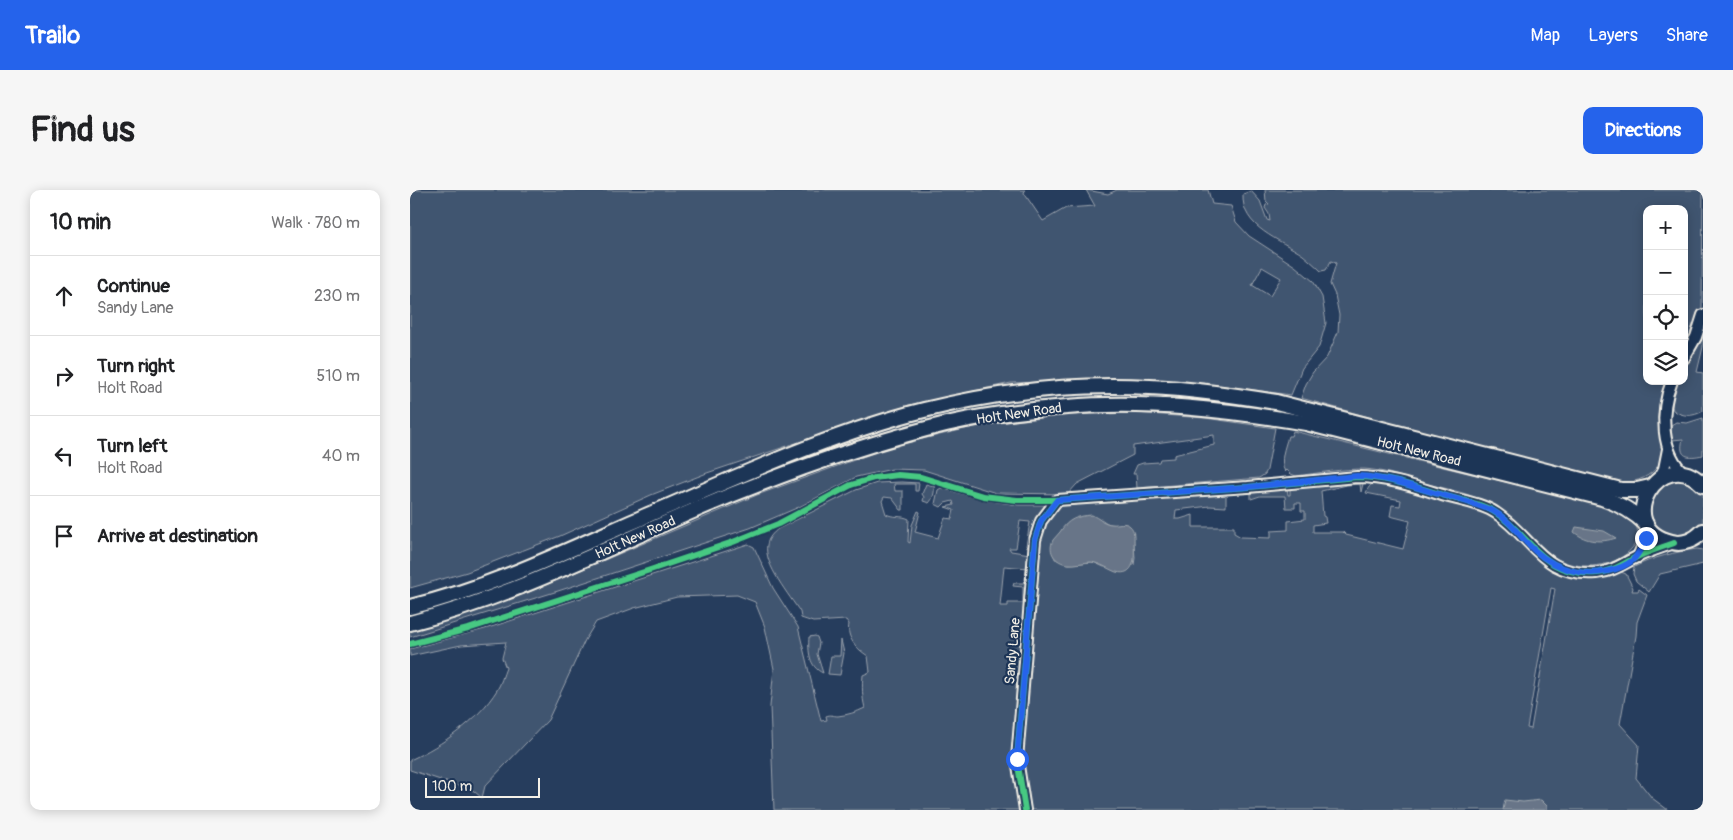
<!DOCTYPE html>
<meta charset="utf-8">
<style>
:root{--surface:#fff;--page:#f6f6f6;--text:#202124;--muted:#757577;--line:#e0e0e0;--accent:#2563eb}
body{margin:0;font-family:Pangolin,sans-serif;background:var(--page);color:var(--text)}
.controls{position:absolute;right:15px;top:15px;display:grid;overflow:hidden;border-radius:10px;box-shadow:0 2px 12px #0003}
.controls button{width:45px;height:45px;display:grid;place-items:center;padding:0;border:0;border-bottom:1px solid var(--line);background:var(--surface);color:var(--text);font:25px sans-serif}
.scale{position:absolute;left:15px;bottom:12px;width:115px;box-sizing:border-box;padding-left:5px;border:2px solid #f4f1e8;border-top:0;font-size:14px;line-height:18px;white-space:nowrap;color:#f4f1e8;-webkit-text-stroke:4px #1d3557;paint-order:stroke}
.stop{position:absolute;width:15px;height:15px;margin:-11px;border:4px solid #2563eb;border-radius:50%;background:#fff}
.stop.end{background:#2563eb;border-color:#fff;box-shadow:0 1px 5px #0008}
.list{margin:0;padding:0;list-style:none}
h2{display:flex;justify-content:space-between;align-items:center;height:65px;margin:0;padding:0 20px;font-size:21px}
h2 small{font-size:16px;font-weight:400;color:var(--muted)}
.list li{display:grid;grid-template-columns:32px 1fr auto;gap:15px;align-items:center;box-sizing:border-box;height:80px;padding:0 20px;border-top:1px solid var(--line)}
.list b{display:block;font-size:19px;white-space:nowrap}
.list p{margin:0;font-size:16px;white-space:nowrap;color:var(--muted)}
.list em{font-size:16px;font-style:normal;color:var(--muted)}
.icon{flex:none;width:28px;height:28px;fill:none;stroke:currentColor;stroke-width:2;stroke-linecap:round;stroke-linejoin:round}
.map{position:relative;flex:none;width:1293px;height:620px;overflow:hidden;border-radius:10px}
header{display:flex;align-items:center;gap:30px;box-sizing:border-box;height:70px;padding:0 25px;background:var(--accent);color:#fff}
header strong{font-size:24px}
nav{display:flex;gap:28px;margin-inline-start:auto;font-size:18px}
.intro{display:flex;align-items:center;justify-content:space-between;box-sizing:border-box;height:120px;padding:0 30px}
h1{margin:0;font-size:35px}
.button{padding:12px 22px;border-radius:10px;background:var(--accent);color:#fff;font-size:18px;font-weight:700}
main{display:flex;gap:30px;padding:0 30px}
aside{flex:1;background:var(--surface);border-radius:10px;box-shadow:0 2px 12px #0003}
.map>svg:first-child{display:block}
.green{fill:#40546f;stroke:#9aa2ac;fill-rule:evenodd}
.water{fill:#677588;stroke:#9fa7ae}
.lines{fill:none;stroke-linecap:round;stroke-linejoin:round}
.minor-casing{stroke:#f4f1e8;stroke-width:14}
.highway-casing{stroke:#f4f1e8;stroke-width:18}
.minor{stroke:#1d3557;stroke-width:10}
.highway{stroke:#1d3557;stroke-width:14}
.cycleway-casing{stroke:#1d3557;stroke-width:9}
.cycleway{stroke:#46c982;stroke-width:6}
.route{stroke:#2563eb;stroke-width:6}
.labels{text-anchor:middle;stroke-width:4.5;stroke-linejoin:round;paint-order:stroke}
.street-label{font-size:14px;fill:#f4f1e8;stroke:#1d3557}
</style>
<header>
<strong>Trailo</strong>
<nav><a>Map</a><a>Layers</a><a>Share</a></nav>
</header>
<div class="intro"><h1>Find us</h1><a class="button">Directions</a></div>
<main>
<aside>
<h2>10 min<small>Walk · 780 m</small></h2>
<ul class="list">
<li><svg class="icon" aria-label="ahead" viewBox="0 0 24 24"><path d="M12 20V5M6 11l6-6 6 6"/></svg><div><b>Continue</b><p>Sandy Lane</p></div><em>230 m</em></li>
<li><svg class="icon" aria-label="right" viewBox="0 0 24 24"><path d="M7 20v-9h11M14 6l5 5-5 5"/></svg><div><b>Turn right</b><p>Holt Road</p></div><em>510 m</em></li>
<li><svg class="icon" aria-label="left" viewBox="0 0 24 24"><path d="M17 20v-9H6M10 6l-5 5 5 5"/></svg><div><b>Turn left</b><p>Holt Road</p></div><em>40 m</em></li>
<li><svg class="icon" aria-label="arrive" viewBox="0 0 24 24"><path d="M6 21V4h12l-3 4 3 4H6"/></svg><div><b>Arrive at destination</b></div></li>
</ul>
</aside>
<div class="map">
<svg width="1293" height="620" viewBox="0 0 1293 620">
<rect width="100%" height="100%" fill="#263d5d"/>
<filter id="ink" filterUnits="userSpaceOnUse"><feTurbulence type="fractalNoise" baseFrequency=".02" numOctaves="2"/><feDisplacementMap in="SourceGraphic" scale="10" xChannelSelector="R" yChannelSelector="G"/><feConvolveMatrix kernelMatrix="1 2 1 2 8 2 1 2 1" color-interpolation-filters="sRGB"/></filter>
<g filter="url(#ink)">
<g class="green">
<path d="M0,0H615L614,3L633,31L656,18L685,16L676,0L698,4L707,0H798L802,14L821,16L826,32L839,46L885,76L903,91L912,107L916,133L909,157L892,178L881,205L808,195L714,189L601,193L499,215L297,283L241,305L150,346L57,382L0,398ZM852,77L871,88L860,106L842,95Z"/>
<path d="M855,0H1293L1292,117L1291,126L1274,162V19H1237V191H1258L1254,251L1251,252C1252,255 1253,260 1253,264C1251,278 1236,289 1224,291L1222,294H1215L1040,250L891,208L896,194L903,182L917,167L928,142L929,125L925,105L920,94L926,73L921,71L916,80L911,81C905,75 899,70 893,65C870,49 831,38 833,4L841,1L850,11L857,30L860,31L859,24L855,18L856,15L859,14L856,11Z"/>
<path d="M1293,145V157L1287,182L1293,183V221C1283,227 1273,227 1263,220C1260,212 1265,200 1268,191H1274V179L1286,160Z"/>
<polygon points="725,223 795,228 865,238 857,280 855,284 849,288 727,298 726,284 723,284 727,275 733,273 749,272 750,269 764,268 764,265 804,255 804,245 723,256 723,265 667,294 658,304 586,303 514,280 482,279 446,287 389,317 340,338 148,401 0,447 0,441 117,403 347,305 483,256 576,234 660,225"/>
<path d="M1293,228V265C1278,268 1268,268 1273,249L1262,250L1261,235L1266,232L1277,233Z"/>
<path d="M883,241L1191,315C1202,319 1220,325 1226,336C1229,342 1228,349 1225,354C1212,375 1182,379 1160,374C1132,366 1120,341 1098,325C1073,305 1040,300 1010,292C992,287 973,280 954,279C932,279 908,283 886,286L881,284L877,280L875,282C869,270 875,258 878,246H881Z"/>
<path d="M1266,289C1276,291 1288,295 1293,305V332L1284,343L1266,348L1248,341L1238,324L1241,305L1247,297Z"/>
<path d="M949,291L953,294L951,302L950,294L937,295L911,301L913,326L915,327L916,333L903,335V342H933L936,345L993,359L1000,331L980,326L982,315L990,316L991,310L956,303C959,296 961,293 968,293L1067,319L1082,327L1101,341L1126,368L1145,380L1199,385L1211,382L1216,384L1223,398L1222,401H1228L1229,399L1237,405L1227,432L1226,446L1210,534L1229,555L1226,588L1242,608L1258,620H617L608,604L610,620H364L360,516L364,479L355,437L345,412L327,405L267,407L224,418L186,432L175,450L138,530L75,596L72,608L64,601L0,580V570C32,555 68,531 87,500C91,494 93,485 96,478L92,468L96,452L51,455L0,466V459L75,439L338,354L344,357L363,398L388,437L411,531L417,530L416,526C421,524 423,526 428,526C437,525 447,522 455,518C452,507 452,496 453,485L460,482L458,466C447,459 436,448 439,434L436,430L403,432L391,428L390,422C380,406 353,374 357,355C358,348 363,343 368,339L446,300L467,293L492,292L509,293L508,301H505V294H484L485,301H493V320H491L482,308L474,307L472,311L476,324C484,328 491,325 499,329L498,352L500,353L502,335L508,321L510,322L505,342L528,348L535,328L542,329L544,320L535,317L544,315L543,311L535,313L531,317L525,314L528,300L531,298L574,310L608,315H634L636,318L625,333L621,357L616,356L620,332L610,331L606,358H599L601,361L620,364L619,378L594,376L590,416H598V413H613V397L603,396L604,393H613L617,390C624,368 632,329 651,316L755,306L816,304V317L800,316L766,320L765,329H770L783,325V337H824V343L831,347L861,348V341L878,340V331L895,329V321H891V313H885V318H876L875,306H850L841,309V302L877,298L878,305H880V298ZM691,329L697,333L723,341L725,368L724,375L694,377L683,372L659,374L645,369C632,340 671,336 691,329ZM1141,398L1145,399L1121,539L1117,538Z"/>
<path d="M516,294L524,296C525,302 523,309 519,313L513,311L514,307L512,304Z"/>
<path d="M1287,359L1293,360V374L1250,384L1239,402L1226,391L1223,384L1224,377C1244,367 1265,362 1287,359Z"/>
<path d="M405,446L407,447L409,453L407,464L413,483C399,477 398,461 399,447Z"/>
<polygon points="431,450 434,463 430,485 418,484 421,466 430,466"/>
</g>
<g class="water">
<path d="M682,325C688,328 695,334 702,334C708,335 715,331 720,336C725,340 724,348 724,354C725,367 725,387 706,382C698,379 690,373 681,372C674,372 666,375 658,374C646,373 637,362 643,350C645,347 648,345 650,342C658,329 667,326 682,325Z"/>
<path d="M1166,337L1194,341L1206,348C1191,353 1176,352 1164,342Z"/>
<polygon points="1095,610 1113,612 1131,610 1137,616 1137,620 1093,620"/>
</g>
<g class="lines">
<defs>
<g id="minor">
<polyline points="1274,168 1286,147 1293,125"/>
<path d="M1262,191C1250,221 1250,263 1276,285"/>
<polyline points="1248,290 1254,279 1258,259"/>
<polyline points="1228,367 1236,348 1237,336"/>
<path d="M615,620L607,569L625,350L631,331L647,310L838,297L947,287C979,287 1009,298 1039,307C1054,311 1073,314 1086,323C1124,348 1131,387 1187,383C1205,381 1213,373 1229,366C1240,361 1253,357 1264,353"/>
</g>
<g id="highway">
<path d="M1293,295C1252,251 1199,338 1262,352C1273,355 1285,350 1293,341"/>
<path d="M0,417C83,397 160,359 238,325C327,287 419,244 514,220C587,202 665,193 740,197C782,199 824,205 866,212L1211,300H1227L1240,297"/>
<path d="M0,433C99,408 190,361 283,321C365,286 450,255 536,234C576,225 617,220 657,217C735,210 819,220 896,233L1192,308C1210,314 1223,321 1236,334"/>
</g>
</defs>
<use href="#minor" class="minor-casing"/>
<use href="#highway" class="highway-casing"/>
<use href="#minor" class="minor"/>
<use href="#highway" class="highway"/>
<defs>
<g id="cycleway">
<path d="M0,454L58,439L240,380L323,352L368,334L441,295L464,288L488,285L511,287L573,306L607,310H647L838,297L947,287C979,287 1009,298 1039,307C1054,311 1073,314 1086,323C1124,348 1131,387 1187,383C1205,381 1213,373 1229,366C1240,361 1253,357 1264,353"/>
<polyline points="615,620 607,569 625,350 631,331 647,310"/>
</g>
</defs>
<use href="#cycleway" class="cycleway-casing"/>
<use href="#cycleway" class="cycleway"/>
</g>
</g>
<g class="lines" filter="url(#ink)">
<path class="route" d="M607,569L625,350L631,331L647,310L838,297L947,286C974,287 999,295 1025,303C1044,308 1064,313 1083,321C1097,328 1106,341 1116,352C1137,375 1166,388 1198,381C1221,376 1227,369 1236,348"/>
</g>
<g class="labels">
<g class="street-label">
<text transform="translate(609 223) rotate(-8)" y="5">Holt New Road</text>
<text transform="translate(1009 261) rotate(14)" y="5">Holt New Road</text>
<text transform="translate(225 347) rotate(-24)" y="5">Holt New Road</text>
<text transform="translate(602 461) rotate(-85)" y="5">Sandy Lane</text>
</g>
</g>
</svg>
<div class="controls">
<button>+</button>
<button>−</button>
<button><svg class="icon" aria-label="locate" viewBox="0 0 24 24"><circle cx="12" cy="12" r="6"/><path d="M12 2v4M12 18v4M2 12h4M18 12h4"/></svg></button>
<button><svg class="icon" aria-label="layers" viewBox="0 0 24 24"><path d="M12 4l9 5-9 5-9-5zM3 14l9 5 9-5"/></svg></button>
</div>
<div class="scale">100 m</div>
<div class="stop" style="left:607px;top:569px"></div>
<div class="stop end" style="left:1236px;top:348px"></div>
</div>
</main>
